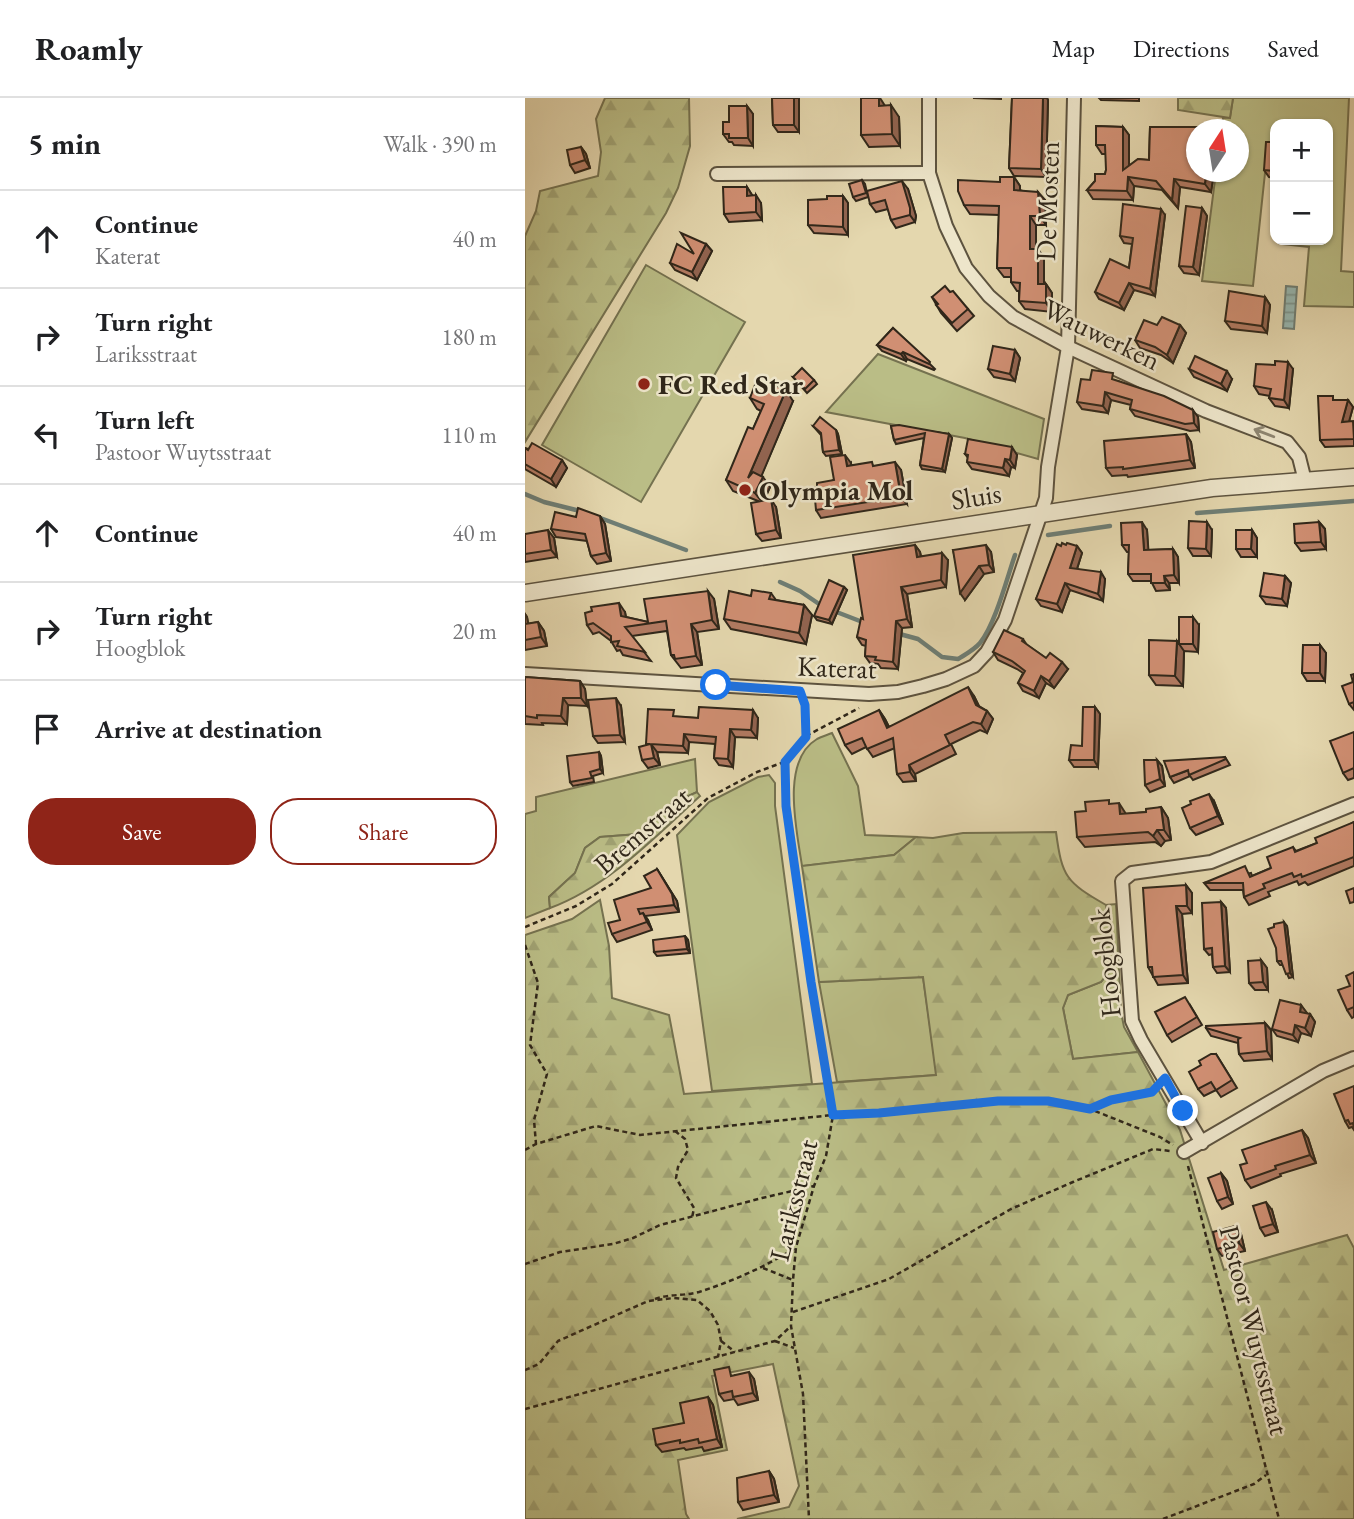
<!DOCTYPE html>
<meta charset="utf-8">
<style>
:root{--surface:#fff;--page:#f6f6f6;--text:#202124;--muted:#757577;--line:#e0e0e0;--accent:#8f2418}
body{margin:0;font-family:"EB Garamond",serif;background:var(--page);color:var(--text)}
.controls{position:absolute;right:21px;top:21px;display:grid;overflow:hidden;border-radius:14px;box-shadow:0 2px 5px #0004}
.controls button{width:63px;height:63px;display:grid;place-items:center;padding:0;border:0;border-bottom:2px solid var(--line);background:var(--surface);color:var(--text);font:35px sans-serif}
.compass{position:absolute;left:661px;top:21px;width:63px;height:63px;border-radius:50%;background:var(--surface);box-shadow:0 2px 5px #0004;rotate:12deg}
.stop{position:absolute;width:21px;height:21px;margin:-16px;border:5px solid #1a73e8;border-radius:50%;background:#fff}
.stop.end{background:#1a73e8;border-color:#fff;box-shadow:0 2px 7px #0008}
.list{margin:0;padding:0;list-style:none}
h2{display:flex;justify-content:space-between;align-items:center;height:91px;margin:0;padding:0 28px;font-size:30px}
h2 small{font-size:23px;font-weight:400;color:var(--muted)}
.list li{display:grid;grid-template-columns:46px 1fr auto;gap:21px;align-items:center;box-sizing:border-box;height:98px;padding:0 28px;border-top:2px solid var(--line)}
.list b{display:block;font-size:26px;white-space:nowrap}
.list p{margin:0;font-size:23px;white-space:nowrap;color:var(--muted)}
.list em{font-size:23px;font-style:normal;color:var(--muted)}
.actions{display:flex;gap:14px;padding:21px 28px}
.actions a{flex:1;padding:16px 0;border:2px solid var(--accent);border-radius:28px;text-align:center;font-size:24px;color:var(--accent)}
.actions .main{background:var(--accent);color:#fff}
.icon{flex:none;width:38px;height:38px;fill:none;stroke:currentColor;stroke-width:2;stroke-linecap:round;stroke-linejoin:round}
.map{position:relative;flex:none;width:829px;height:1421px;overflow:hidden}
header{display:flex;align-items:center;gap:42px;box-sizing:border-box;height:98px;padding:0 35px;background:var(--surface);border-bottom:2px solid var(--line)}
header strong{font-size:33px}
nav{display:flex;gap:38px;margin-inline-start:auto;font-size:24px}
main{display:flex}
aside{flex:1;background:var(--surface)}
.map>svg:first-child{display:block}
.green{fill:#babd86;stroke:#757250;stroke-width:2}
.forest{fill:url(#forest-firs);stroke:#757250;stroke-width:2}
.water{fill:url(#water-rules);stroke:#6e7e75;stroke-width:2}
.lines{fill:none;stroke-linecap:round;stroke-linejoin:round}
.stream{stroke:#6e7e75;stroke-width:4.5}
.minor-casing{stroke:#5d533f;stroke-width:16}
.tertiary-casing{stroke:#5d533f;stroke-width:19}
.path{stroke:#30271a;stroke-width:2.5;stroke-dasharray:5 3.5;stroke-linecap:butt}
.minor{stroke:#ede5ca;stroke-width:12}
.tertiary{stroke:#ede5ca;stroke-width:16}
.wall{fill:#b37b63;stroke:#30271a;stroke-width:2}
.shaded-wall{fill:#926450;stroke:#30271a;stroke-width:2}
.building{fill:#d08f73;stroke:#30271a;stroke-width:2}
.oneway{stroke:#8e8672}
.route{stroke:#1a73e8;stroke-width:9}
.poi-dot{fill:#8f2418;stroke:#ede5ca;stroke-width:2.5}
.labels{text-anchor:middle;stroke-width:5;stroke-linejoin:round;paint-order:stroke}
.street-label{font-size:28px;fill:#30271a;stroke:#ede5ca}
.poi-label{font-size:28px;font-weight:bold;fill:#30271a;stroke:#ede5ca;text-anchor:start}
</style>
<header>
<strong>Roamly</strong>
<nav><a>Map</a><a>Directions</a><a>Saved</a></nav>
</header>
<main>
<aside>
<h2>5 min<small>Walk · 390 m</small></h2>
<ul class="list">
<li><svg class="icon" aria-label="ahead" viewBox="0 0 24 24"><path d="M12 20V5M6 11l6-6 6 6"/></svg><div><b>Continue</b><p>Katerat</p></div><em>40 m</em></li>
<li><svg class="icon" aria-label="right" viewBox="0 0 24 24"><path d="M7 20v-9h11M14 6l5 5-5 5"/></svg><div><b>Turn right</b><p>Lariksstraat</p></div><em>180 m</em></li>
<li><svg class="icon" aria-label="left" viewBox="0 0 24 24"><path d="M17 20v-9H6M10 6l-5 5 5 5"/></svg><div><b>Turn left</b><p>Pastoor Wuytsstraat</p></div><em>110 m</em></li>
<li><svg class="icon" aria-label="ahead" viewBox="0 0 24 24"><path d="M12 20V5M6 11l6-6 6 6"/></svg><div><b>Continue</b></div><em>40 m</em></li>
<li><svg class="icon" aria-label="right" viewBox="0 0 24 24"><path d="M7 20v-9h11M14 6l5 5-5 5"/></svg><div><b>Turn right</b><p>Hoogblok</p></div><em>20 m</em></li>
<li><svg class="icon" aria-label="arrive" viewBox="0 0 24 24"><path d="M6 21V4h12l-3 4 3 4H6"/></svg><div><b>Arrive at destination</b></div></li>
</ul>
<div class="actions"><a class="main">Save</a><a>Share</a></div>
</aside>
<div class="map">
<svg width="829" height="1421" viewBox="0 0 829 1421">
<defs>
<pattern id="forest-firs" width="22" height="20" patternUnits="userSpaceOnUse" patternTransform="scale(1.75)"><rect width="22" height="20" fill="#babd86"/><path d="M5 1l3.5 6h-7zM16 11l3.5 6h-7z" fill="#a0a273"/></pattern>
<pattern id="water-rules" width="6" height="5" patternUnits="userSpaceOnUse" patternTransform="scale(1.75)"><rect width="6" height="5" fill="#97b8b2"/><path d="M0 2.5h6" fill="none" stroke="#7c9690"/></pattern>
</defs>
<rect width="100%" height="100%" fill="#e4d7ae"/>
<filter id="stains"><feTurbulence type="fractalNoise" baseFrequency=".00286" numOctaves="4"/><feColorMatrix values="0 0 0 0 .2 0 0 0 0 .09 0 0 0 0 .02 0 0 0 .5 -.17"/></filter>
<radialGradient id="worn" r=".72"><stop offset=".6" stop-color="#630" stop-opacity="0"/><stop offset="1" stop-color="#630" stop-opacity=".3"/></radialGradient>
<g class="green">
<polygon points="708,0 824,0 816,173 829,174 829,209 779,208 784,149 758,146 758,142 803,142 803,26 750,26 750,47 743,47 728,188 677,183 691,74 713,74 713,32 697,31 698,20 705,19"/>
<polygon points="121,167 220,224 116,404 17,347"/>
<polygon points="353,256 519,321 513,361 440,340 301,314"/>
<path d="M307,635L333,688L340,737L391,739L369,757L277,768C272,733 255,663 292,641C296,639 302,637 307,635Z"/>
<polygon points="170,661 172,694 146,706 114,736 75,739 60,750 50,775 24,799 25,810 0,820 0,716 11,713 11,699"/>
<polygon points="244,677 250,685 250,708 287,986 187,993 152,737 184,704 233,679"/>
<polygon points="591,806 596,914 599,929 613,954 548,961 538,910 543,897 576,884 589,867 581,807"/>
<polygon points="398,879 412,977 312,984 294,884"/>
</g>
<g class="forest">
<polygon points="80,0 164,0 165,48 153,90 141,115 0,344 0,138 11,113 15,93 73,78 76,54 71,21"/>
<polygon points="653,0 708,0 705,20 653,12"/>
<path d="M172,694L175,698C130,739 84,788 25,810L24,799L50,775L60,750L75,739L114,736L146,706Z"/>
<path d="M531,734C537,779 541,784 581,807L590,867L576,884L543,897L538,910L548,961L613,954L655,1032L699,1172L822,1137L829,1150V1421H212L264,1409L274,1388L248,1266L187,1278L202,1352L153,1362L161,1416L164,1421H0V837L47,821L75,802L84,848L87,900L144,917L159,996L411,977L398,879L294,884L277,768L369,757L391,739L408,740L438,735Z"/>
</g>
<polygon class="water" points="761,188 772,189 769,231 758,230"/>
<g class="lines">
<g class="stream">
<polyline points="0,396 19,404 55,413"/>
<polyline points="672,415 829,403"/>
<polyline points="70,418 161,452"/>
<polyline points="523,437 585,428"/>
<polyline points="255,484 275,493 297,508"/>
<polyline points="309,513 340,525"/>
<path d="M371,535L393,541L417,559L433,561C441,556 449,552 455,545C470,527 482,480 490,457"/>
</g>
<defs>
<g id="minor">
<polyline points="404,0 404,75 421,128 441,170 464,198 488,219 543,249 681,313 762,344 774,359 780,383"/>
<polyline points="192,76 404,75"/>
<polyline points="0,576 344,596 373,594 398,588 421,581 449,568 462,554 480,522 521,400 523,369 543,249 549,0"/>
<polyline points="677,1045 616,942 607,923 597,783 607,775 686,764 829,706"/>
<polyline points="659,1054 798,973 829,960"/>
</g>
<polyline id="tertiary" points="0,495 687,390 829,379"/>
</defs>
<use href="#minor" class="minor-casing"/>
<use href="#tertiary" class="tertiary-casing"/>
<g class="path">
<polyline points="279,606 280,639 259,664 261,708 286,884 308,1017 301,1058 289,1088 271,1149 268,1182 266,1228 278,1296 284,1421"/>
<polyline points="281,638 334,610"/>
<polyline points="0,829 51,808 87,786 183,700 232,674 259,664"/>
<polyline points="0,847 13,885 5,947 22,976 9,1022 11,1046"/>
<path d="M565,1011C572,1008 579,1004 586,1002C601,998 619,1001 631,990"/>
<polyline points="150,1033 160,1041 163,1052 153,1069 151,1080 169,1110 167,1120"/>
<polyline points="0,1052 11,1046 71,1028 115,1037 308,1017 354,1015 473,1003 523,1003 565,1011 635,1039 648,1047"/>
<polyline points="663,1068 754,1421"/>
<polyline points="0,1166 35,1154 88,1146 108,1140 135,1127 237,1100 289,1088"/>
<polyline points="238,1170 268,1182"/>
<path d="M130,1201C144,1196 159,1198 174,1194C208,1183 240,1169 270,1150"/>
<polyline points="268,1214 364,1181 486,1111 548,1084 628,1051 645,1053"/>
<polyline points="196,1243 210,1254"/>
<polyline points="250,1243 269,1250"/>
<polyline points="0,1272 14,1266 33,1243 123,1203 149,1200 172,1202 185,1213 193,1227 196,1243 193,1259"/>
<polyline points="0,1311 250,1243 266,1228"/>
<polyline points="638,1421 729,1386 741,1377"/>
</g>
<use href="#minor" class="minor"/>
<use href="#tertiary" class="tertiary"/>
</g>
<g class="wall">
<polygon points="247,0 274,0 274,34 253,34 248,27"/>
<polygon points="448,0 476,0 476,1"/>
<polygon points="487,0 522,0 523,2 521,79 489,78 484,70"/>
<polygon points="574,0 614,0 614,3 576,2"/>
<polygon points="222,8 228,16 228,48 209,47 207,44 204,44 198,36 204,24"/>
<polygon points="360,8 374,19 375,48 344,49 336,37"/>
<polygon points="571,28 598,29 604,37 604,68 613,61 624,62 625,29 687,29 689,32 671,32 671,74 689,74 686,94 655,89 653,110 637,92 609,88 608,102 568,101 562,92 570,83 570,76 580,76 581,72 581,56 577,56 571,47"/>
<polygon points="750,44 750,80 744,79 739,72"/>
<polygon points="56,49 61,56 65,70 50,75 45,67"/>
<polygon points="489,79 495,88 495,92 520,102 521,127 511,127 511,151 513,151 519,160 519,186 521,186 527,195 527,214 500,211 494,203 494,193 492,193 486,184 486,179 479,179 472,170 474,117 445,116 439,107 475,84"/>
<polygon points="337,82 340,86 343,99 331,103 328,99"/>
<polygon points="222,89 227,97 236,105 237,122 204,124 199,116"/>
<polygon points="383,91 391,118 390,124 371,130 366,122 363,111 351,114 345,106"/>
<polygon points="318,98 323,105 323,137 289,135 283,127 302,101"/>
<polygon points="677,110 682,118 674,177 659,175 654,168"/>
<polygon points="640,117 630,198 609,192 599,212 574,201 570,194 604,170 607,146 599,145 595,138"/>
<polygon points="181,146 187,153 172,182 150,172 145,165 169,156"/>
<polygon points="425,194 443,211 449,218 432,233 416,215 407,199"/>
<polygon points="740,199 745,207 742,235 706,231 700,223"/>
<polygon points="632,227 655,227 661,235 648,265 636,257 615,250 610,242"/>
<polygon points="368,230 410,271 409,272 382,261 381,263 357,253 352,247"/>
<polygon points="490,252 495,260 490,283 469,279 463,271"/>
<polygon points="664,271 707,281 702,293 669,279"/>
<polygon points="768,271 764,310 750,308 744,300 745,298 734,296 729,288"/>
<polygon points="268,279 289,282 292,286 282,295"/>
<polygon points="565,282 593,283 673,319 674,332 665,333 610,318 605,311 606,307 586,302 583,315 557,311 552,304"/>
<polygon points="225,300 268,303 236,378 245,389 239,402 251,409 256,440 237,443 231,436 233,403 208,393 201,382 228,331 236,313 232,311"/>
<polygon points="811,302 823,302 828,309 824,323 829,325 829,348 800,349 795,342"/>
<polygon points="288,328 311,332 313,336 317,356 301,358 298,354 296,337"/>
<polygon points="366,328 424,336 427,340 420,374 397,371 395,367 399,340 371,346 369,342"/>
<polygon points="661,336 666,344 670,370 603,379 602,377 587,378 581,370"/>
<polygon points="0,350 37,362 42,370 31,389 0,371"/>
<polygon points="440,356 492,357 490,370 486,369 484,378 447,371 442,364 443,360"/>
<polygon points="326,365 326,367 350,368 376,372 382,406 296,420 291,412 292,389 309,382"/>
<polygon points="75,418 80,426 86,463 72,466 66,458 62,443 31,439 26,431 51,419"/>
<polygon points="794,424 800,431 801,451 776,453 770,445"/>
<polygon points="622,432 623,452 648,451 653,459 654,485 644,485 645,492 631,493 626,483 608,483 603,476 604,454 602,454 597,447"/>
<polygon points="687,432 686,458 668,458 663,450"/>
<polygon points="727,432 732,440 732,459 716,459 711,451"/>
<polygon points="0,436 29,440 32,459 0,464"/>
<polygon points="390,447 395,454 396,458 423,462 421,489 382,496 387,529 377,530 373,571 356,570 353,566 345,565 340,558 341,548 337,547 332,539 338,521"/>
<polygon points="536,448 552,448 557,455 552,471 580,481 578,503 545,492 537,514 516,508 511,501"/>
<polygon points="428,452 466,454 469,474 459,476 440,502"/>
<polygon points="760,478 766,485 762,508 741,506 735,498"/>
<polygon points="319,489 322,492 307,526 292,522 289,518"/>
<polygon points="246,495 251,502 279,507 287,517 281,546 206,531 199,521 226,498"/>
<polygon points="189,501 194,531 172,534 177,567 156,570 146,557 142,533 107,538 126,563 98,557 95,552 92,553 86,543 74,534 68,536 62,527 100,514 101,519 123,524"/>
<polygon points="0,516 2,519 3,526 13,524 19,533 22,548 0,552"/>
<polygon points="674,527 673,554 659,553 658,588 631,587 624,577"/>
<polygon points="498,541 502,547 521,560 543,571 529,590 521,585 514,600 498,593 493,585 498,575 492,571 473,562 468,554"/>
<polygon points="795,547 801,555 800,583 782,583 777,575"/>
<polygon points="829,576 829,612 824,606"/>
<polygon points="0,579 55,583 60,591 62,608 43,607 42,626 17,625 18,627 0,626"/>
<polygon points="449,598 454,608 462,613 468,621 462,635 455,632 426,646 431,656 390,676 391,683 378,684 372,676 370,650 348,659 341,649 327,656 320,647 354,612 360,621 364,629"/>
<polygon points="96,608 100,644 73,645 68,638"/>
<polygon points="570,609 575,616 573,669 549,669 544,662 557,648"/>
<polygon points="153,619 173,620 233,620 232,640 210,639 208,669 194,667 189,660 190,646 164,644 163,655 132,654 135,667 123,670 117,662 121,647 121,646"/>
<polygon points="829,634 829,680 823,682 818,675"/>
<polygon points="74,654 76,658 78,675 68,678 69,684 48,688 45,684"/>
<polygon points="700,659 705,667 668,682 665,678 649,685 645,679"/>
<polygon points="632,662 637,668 640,688 625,694 620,687"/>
<polygon points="689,703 698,726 671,737 665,730"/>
<polygon points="587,706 601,716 621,714 636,709 643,720 646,742 640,743 636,748 630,744 560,749 552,739"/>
<polygon points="829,724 829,768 783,787 780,784 774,787 772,783 743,794 745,798 724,807 719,799 718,792 685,792 679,785 726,775 727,778 746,770 768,749 771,753 792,745"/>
<polygon points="132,771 152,803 154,814 120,818 123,822 127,832 92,844 87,836 95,822 126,790"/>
<polygon points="661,787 667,795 667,815 657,816 663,885 633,887 623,869"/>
<polygon points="696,804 701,810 705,874 692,875 688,869 687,856 684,857 679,851"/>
<polygon points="762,828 768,879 764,880 758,867 755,867 752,863"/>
<polygon points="160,838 163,842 165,855 132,858 129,854"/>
<polygon points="736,862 742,870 743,892 730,892 724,885"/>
<polygon points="829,874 829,919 827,920 822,912 825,888"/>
<polygon points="665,907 677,927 647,944 642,937"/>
<polygon points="776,907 782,916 785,916 790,924 786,938 776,935 773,944 752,938 747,931"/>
<polygon points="740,925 746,932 747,961 719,963 714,956 713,945 686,938 681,930"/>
<polygon points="691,956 712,990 696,999 691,992 679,998 673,991 676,967"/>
<polygon points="829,988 829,1032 827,1029 824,1030 820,1023"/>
<polygon points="777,1032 783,1040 791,1065 755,1076 756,1078 726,1090 720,1082 722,1065"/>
<polygon points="696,1075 702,1083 708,1106 697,1111 692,1103"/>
<polygon points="747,1112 753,1134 740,1138 735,1130"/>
<polygon points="716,1136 720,1153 697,1158 692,1151"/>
<polygon points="210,1277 229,1281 233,1302 213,1307 209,1301 199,1303 194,1296"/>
<polygon points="183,1299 188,1307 197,1349 179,1353 177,1349 161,1352 159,1350 137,1354 131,1347 159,1325"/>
<polygon points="244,1373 249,1381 254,1404 218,1412 213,1404"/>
</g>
<g class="shaded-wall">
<polygon points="269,0 274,0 274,34 269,27"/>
<polygon points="354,0 355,0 362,11 354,8"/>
<polygon points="518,0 522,0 523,2 521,79 516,71"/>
<polygon points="366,7 374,19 375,48 367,36"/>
<polygon points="222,8 228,16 228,48 223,40"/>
<polygon points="598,29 604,37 604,81 598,72"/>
<polygon points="56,49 61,56 65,70 60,62"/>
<polygon points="681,74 689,74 686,94 680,86"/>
<polygon points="489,79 495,88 495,101 489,92"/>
<polygon points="603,79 609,88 608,102 602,93"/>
<polygon points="649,81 655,89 653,110 647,102"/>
<polygon points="377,83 383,91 391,118 390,124 385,117"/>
<polygon points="222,89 227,97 227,105 222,98"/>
<polygon points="513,94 520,102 521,127 515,118"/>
<polygon points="231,97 236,105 237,122 231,114"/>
<polygon points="318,98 323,105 323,137 318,129"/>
<polygon points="677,110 682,118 674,177 668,169"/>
<polygon points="636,111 640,117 630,198 625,191"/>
<polygon points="505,118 511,127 511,159 505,151"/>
<polygon points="181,146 187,153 172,182 167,174"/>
<polygon points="513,151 519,160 519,195 513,186"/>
<polygon points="604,185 609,192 599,212 594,205"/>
<polygon points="521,186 527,195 527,214 521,205"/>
<polygon points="740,199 745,207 742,235 737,228"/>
<polygon points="655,227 661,235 648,265 642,257"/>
<polygon points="490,252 495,260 490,283 485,276"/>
<polygon points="378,254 382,261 381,263 376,256"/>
<polygon points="763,264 768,271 764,310 759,302"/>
<polygon points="702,273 707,281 702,293 696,286"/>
<polygon points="261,292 268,303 231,391 223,380"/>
<polygon points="580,294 586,302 583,315 578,308"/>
<polygon points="823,302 828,309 822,331 817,324"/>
<polygon points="668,312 673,319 674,332 669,325"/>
<polygon points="311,332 313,336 317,356 314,352"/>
<polygon points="424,336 427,340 420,374 417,371"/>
<polygon points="661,336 666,344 670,370 665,362"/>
<polygon points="487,349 492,357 490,370 485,362"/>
<polygon points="320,357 326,365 327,376 322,368"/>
<polygon points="480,361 486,369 484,378 478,370"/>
<polygon points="37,362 42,370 31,389 26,381"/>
<polygon points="370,364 376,372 382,406 376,399"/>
<polygon points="238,379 245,389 238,405 230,395"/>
<polygon points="246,401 251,409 256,440 251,432"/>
<polygon points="75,418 80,426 86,463 81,455"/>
<polygon points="617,424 622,432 624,460 619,452"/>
<polygon points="682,424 687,432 686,458 681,451"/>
<polygon points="794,424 800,431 801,451 796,444"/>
<polygon points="23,432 29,440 32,459 26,452"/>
<polygon points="727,432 732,440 732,459 726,451"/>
<polygon points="390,447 395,454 397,466 392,459"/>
<polygon points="461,447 466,454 469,474 464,467"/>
<polygon points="552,448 557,455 550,477 545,470"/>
<polygon points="648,451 653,459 654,485 649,477"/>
<polygon points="417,455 423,462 421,489 416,482"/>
<polygon points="454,468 459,476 440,502 435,495"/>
<polygon points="576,474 580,481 578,503 573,496"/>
<polygon points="639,478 644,485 645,492 640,485"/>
<polygon points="760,478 766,485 762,508 757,501"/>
<polygon points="540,485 545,492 537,514 532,506"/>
<polygon points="319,489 322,492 307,526 304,522"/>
<polygon points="376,489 382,496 387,529 382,521"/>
<polygon points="183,493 189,501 194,531 187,522"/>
<polygon points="94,505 100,514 102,527 96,518"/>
<polygon points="279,507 287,517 281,546 274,535"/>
<polygon points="0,516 2,519 5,535 0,529"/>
<polygon points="668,519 674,527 673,554 668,546"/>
<polygon points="371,523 377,530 373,571 368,564"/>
<polygon points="13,524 19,533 22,548 16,539"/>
<polygon points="166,526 172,534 177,567 171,558"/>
<polygon points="652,543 659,553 658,588 650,578"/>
<polygon points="795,547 801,555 800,583 795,575"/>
<polygon points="537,564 543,571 529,590 524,583"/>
<polygon points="516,578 521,585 514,600 509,593"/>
<polygon points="55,583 60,591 62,608 56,600"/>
<polygon points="443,589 449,598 457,615 451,607"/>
<polygon points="38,600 43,607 42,626 36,618"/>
<polygon points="91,600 96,608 100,644 95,637"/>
<polygon points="570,609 575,616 573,669 569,662"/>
<polygon points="228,612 233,620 232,640 226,632"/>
<polygon points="354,612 360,621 369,639 362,630"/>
<polygon points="462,613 468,621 462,635 456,626"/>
<polygon points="205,631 210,639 208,669 203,661"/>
<polygon points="159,636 164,644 163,655 158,648"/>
<polygon points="126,646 132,654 135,667 129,660"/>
<polygon points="74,654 76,658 78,675 75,671"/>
<polygon points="632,662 637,668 640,688 635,681"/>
<polygon points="384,667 390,676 391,683 385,674"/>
<polygon points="684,696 689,703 698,726 693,718"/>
<polygon points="594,705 601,716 595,716"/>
<polygon points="636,709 643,720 646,742 639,732"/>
<polygon points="632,732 640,743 636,748 628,738"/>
<polygon points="132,771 152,803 154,814 149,807"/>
<polygon points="661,787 667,795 667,815 662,808"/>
<polygon points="696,804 701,810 705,874 700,868"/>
<polygon points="651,808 657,816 663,885 658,877"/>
<polygon points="118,815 123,822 127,832 122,824"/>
<polygon points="759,824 762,828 768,879 765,875"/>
<polygon points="160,838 163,842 165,855 162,851"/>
<polygon points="736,862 742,870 743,892 738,884"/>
<polygon points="776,907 782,915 780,921 775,914"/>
<polygon points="785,916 790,924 786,938 780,930"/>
<polygon points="740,925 746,932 747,961 742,953"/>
<polygon points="770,927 776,935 773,944 768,937"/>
<polygon points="777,1032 783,1040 791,1065 785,1057"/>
<polygon points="696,1075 702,1083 708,1106 703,1099"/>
<polygon points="741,1104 747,1112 753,1134 748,1126"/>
<polygon points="710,1128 716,1136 720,1153 714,1145"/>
<polygon points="224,1274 229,1281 233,1302 228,1295"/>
<polygon points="183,1299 188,1307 197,1349 192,1341"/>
<polygon points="244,1373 249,1381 254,1404 249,1397"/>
</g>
<g class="building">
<polygon points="247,0 269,0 269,27 248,27"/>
<polygon points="336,0 354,0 354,8 366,7 367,36 336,37"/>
<polygon points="487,0 518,0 516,71 484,70"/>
<polygon points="204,8 222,8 223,40 204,40 204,36 198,36 198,24 204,24"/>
<polygon points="571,28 598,29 598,72 613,61 624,62 625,29 687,29 687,32 671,32 671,74 681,74 680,86 649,81 647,102 631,83 603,79 602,93 562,92 570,83 570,76 580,76 581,72 580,47 571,47"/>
<polygon points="741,44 750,44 750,73 739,72"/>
<polygon points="56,49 60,62 45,67 42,52"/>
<polygon points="475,79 489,79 489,92 513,94 515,118 505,118 505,151 513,151 513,186 521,186 521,205 494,203 495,185 486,184 486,170 472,170 474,108 439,107 433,93 433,82 475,84"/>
<polygon points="337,82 341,95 328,99 324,86"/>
<polygon points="377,83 385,110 385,117 366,122 360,102 345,106 342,93"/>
<polygon points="198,89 222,89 222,98 231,97 231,114 199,116"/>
<polygon points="302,98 318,98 318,129 283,127 283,102 302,101"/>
<polygon points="598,106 636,111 625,191 604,185 594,205 570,194 585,161 604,170 608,140 595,138"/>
<polygon points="661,108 677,110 668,169 654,168"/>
<polygon points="156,135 181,146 167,174 145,165 152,146 169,156"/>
<polygon points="420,188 425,194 428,193 443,211 427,225 411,207 413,206 407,199"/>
<polygon points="704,193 740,199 737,228 700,223"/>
<polygon points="637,219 655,227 642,257 630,249 610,242 619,222 632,227"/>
<polygon points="368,230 405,264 404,266 378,254 376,256 352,247"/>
<polygon points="468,248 490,252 485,276 463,271"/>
<polygon points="670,258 702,273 696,286 664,271"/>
<polygon points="750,263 763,264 759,302 744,300 746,291 729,288 731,266 750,267"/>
<polygon points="277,270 289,282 280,291 268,279"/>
<polygon points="567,272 588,275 587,281 639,298 668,312 669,325 660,326 605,311 607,302 580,294 578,308 552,304 556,281 565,282"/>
<polygon points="236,281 261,292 223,380 228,374 238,379 230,395 201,382 223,329 228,331 239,306 225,300 230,287 233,288"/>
<polygon points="793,298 808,298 808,302 823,302 817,324 828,323 829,341 795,342"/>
<polygon points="295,319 311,332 314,352 298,354 296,335 288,328"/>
<polygon points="374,327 424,336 417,371 395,367 400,335 369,342 366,328"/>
<polygon points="661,336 665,362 598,371 598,369 581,370 579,343"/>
<polygon points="443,341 487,349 485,362 480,361 478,370 442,364 443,357 440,356"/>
<polygon points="7,345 37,362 26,381 0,366 0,350 3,352"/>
<polygon points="320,357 322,368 347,364 348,368 370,364 376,399 291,412 289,390 292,389 292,385 309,382 305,359"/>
<polygon points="246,401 251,432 231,436 226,405"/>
<polygon points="53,410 75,418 81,455 66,458 60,436 26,431 30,414 51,419"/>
<polygon points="664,423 682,424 681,451 663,450"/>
<polygon points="617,424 619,452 648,451 649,477 639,478 640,485 626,485 626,476 603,476 604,447 597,447 596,425"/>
<polygon points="794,424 796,444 770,445 769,426"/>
<polygon points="23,432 26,452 0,456 0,436"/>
<polygon points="711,432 727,432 726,451 711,451"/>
<polygon points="537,445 541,447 542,445 552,448 545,470 576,474 573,496 540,485 532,506 511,501 532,446 536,448"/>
<polygon points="390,447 392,459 417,455 416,482 376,489 382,521 371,523 368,564 350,562 351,559 340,558 341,542 332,539 336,520 338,521 328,457"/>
<polygon points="461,447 464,467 454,468 435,495 428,452"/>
<polygon points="739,475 760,478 757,501 735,498"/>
<polygon points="304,482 319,489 304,522 289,518"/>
<polygon points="227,492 246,495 244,501 279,507 274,535 199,521 204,493 226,498"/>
<polygon points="183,493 187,522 166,526 171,558 150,561 149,557 146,557 141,523 100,529 120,554 92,548 94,543 86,544 86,538 68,525 62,527 60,515 67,513 66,509 94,505 96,518 123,524 119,501"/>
<rect x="654" y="519" width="14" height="27"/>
<polygon points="13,524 16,539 0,542 0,526"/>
<polygon points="479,532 498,541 497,543 521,560 525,555 537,564 524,583 516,578 509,593 493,585 500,573 487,563 468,554"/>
<polygon points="624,542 652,543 650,578 624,577"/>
<polygon points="778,547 795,547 795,575 777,575"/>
<polygon points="829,576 829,604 824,606 817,588 828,584 826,577"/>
<polygon points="0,579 55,583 56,600 38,600 36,618 12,617 12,620 0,618"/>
<polygon points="443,589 451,607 462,613 456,626 448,624 420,637 425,647 384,667 385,674 372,676 368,640 342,651 337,640 320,647 313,631 354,612 362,630"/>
<polygon points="91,600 95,637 68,638 63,602"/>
<polygon points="174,609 228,612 226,632 205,631 203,661 189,660 191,639 159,636 158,648 126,646 129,660 117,662 114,649 125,646 121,646 123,611 149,612 148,618 173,620"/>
<polygon points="558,609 570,609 569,662 544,662 546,647 557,648"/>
<polygon points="829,634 829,670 818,675 805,643"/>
<polygon points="74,654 75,671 65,674 67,680 45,684 42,658"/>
<polygon points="700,659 701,661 664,677 663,672 645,679 639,663"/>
<polygon points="619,662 632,662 635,681 620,687"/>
<polygon points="684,696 693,718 665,730 657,710 666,706 665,703"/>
<polygon points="584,702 584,706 594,705 595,716 621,714 621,711 636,709 639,732 632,732 628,738 623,734 552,739 550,714 561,713 560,704"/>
<polygon points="829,724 829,759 777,779 776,776 769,779 767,775 738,786 740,790 719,799 718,785 679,785 720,768 725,779 746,770 742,759 768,749 770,754 792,745 790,740"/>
<polygon points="132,771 147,796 149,807 113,811 115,816 118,815 122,824 87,836 83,825 95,822 89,802 126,790 119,778"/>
<polygon points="661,787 662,808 651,808 658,877 628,879 627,869 623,869 618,790"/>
<polygon points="829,790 829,805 829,804 825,805 821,793"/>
<polygon points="696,804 700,868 688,869 687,850 679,851 677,805"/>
<polygon points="759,824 765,875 761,876 756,863 752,863 751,850 743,831 749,829 749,826"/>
<polygon points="160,838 162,851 129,854 128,842"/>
<polygon points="736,862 738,884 724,885 723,863"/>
<polygon points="829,874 829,909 822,912 813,892 825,888 821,878"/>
<polygon points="660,899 672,919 642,937 630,914"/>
<polygon points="755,902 776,907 775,914 785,916 780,930 770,927 768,937 747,931"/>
<polygon points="740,925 742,953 714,956 713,941 715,940 681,930 681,928"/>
<polygon points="686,956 691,956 707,982 691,992 686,984 673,991 664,974 676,967 674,963"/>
<polygon points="829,988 829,1030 828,1025 825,1026 823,1022 820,1023 809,996"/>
<polygon points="777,1032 785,1057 750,1068 751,1071 720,1082 715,1067 722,1065 717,1052"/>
<polygon points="696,1075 703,1099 692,1103 683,1080"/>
<polygon points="741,1104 748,1126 735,1130 728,1108"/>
<polygon points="710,1128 714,1145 692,1151 688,1134"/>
<polygon points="204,1269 206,1278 224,1274 228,1295 208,1299 207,1293 194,1296 189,1272"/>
<polygon points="183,1299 192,1341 174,1345 173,1341 155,1345 155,1342 131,1347 128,1331 159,1325 155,1305"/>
<polygon points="244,1373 249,1397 213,1404 212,1380"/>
</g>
<defs><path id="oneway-shaft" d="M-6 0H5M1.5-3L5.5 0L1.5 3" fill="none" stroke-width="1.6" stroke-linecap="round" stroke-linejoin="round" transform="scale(1.75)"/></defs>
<use class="oneway" href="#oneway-shaft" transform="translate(739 335) rotate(-159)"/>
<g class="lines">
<polyline class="route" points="191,587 275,593 280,607 281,639 260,664 261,708 286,884 308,1017 354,1015 473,1003 523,1003 565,1011 586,1002 627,994 640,980 658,1013"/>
</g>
<g class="poi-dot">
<circle cx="119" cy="286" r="7"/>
<circle cx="220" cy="392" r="7"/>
</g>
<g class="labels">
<g class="street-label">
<text transform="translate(522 103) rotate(-88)" y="10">De Mosten</text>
<text transform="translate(577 236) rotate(26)" y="10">Wauwerken</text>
<text transform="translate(451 398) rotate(-9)" y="10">Sluis</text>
<text transform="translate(312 569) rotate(2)" y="10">Katerat</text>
<text transform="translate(117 732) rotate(-41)" y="10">Bremstraat</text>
<text transform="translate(580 865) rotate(-96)" y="10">Hoogblok</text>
<text transform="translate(268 1102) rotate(-76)" y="10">Lariksstraat</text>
<text transform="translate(730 1232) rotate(76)" y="10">Pastoor Wuytsstraat</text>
</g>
<g class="poi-label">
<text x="133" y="296">FC Red Star</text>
<text x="234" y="402">Olympia Mol</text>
</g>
</g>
<rect width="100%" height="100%" filter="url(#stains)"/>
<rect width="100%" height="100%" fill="url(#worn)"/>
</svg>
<div class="controls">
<button>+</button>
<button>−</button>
</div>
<svg class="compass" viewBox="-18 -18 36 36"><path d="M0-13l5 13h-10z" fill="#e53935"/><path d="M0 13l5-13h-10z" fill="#757577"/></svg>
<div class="stop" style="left:191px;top:587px"></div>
<div class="stop end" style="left:658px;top:1013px"></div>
</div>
</main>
